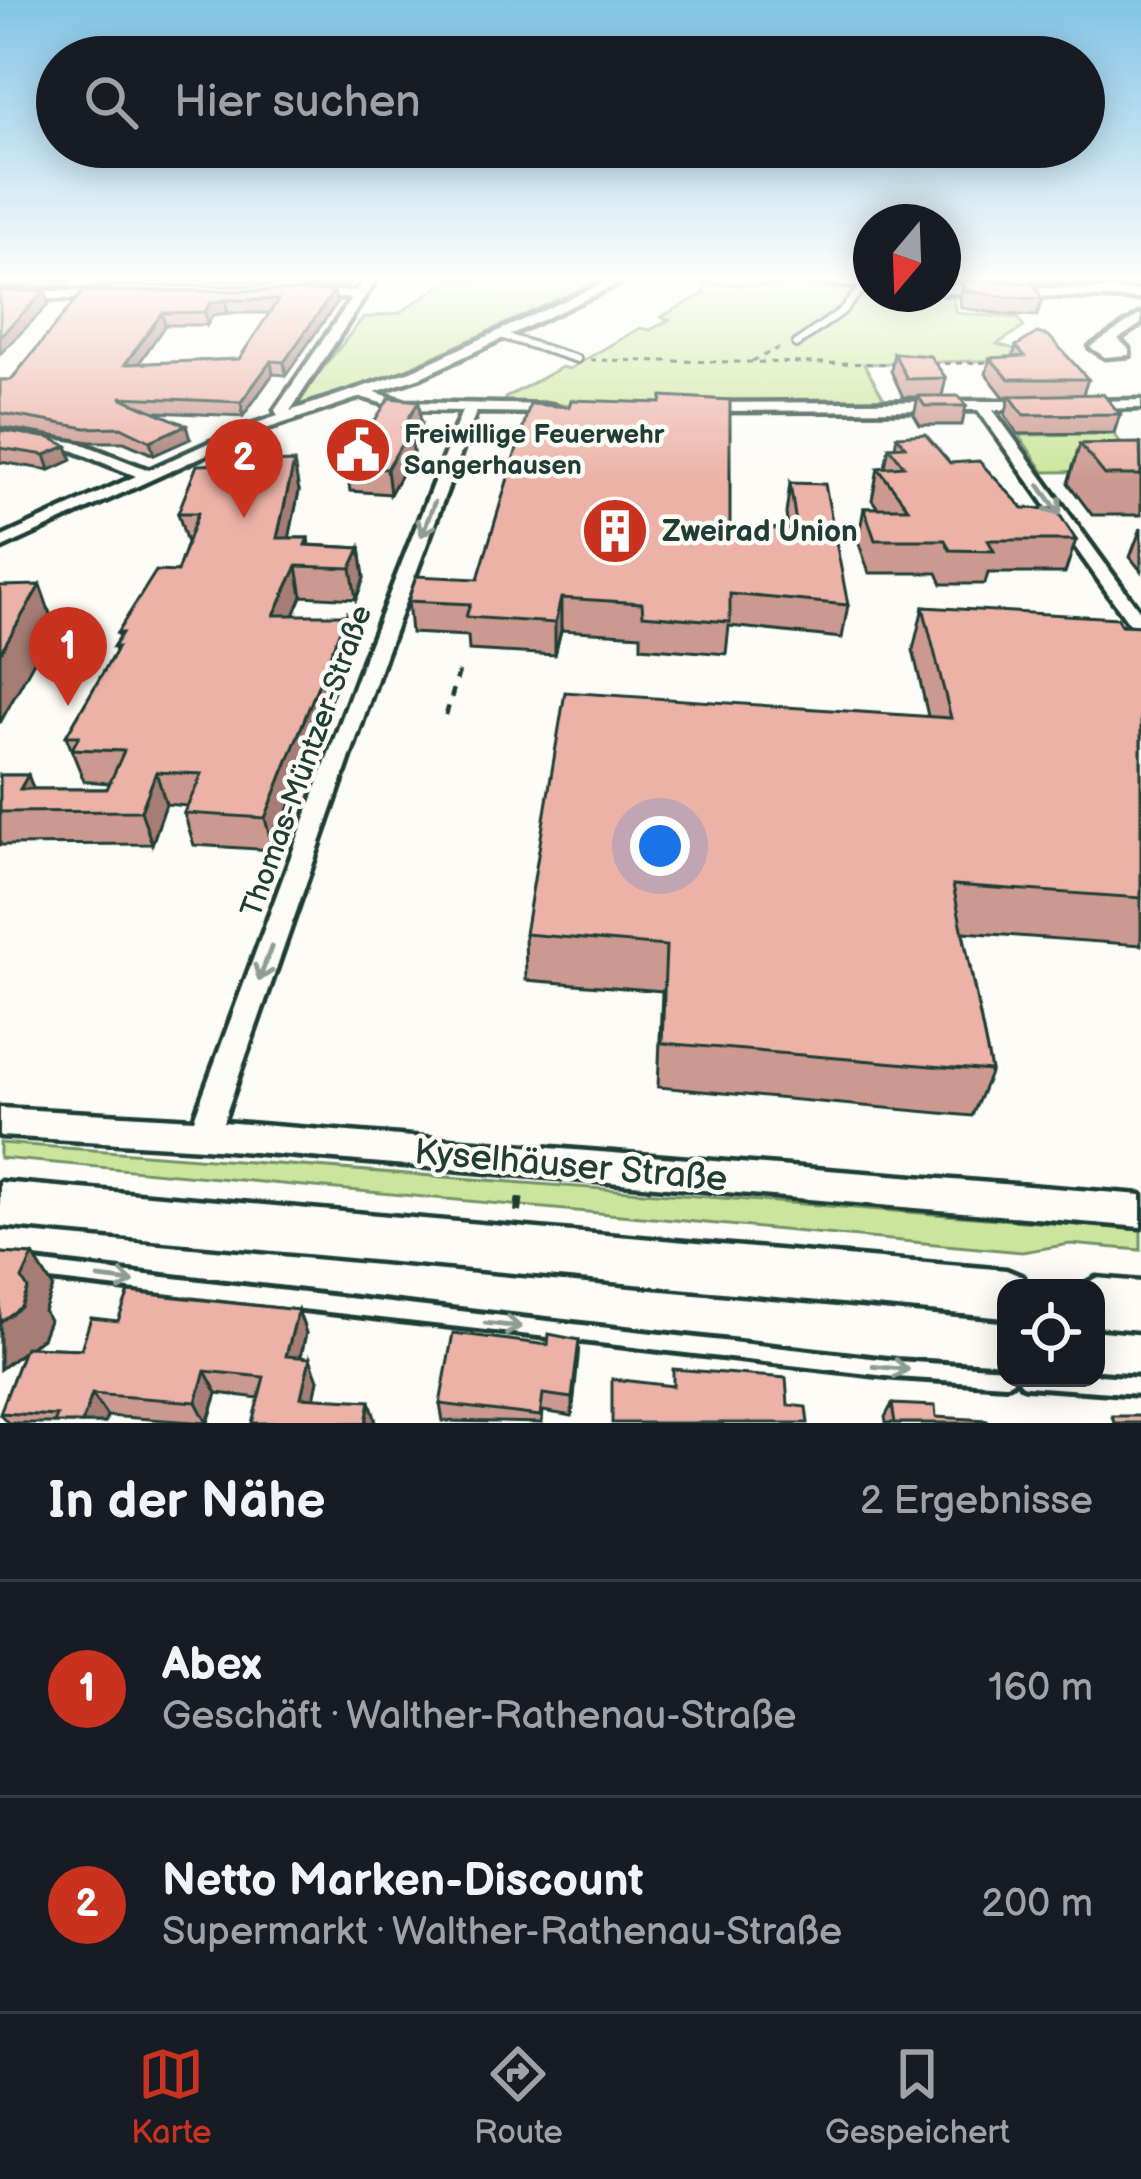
<!DOCTYPE html>
<html lang="de">
<meta charset="utf-8">
<style>
:root{--surface:#171b24;--page:#242831;--text:#f1f3f6;--muted:#9ea1a6;--line:#363941;--accent:#c8321e}
body{margin:0;font-family:"Balsamiq Sans",sans-serif;background:var(--page);color:var(--text)}
.controls{position:absolute;right:36px;bottom:36px;display:grid;overflow:hidden;border-radius:24px;box-shadow:0 6px 30px #0003}
.controls button{width:108px;height:108px;display:grid;place-items:center;padding:0;border:0;border-bottom:3px solid var(--line);background:var(--surface);color:var(--text);font:60px sans-serif}
.compass{position:absolute;left:853px;top:204px;width:108px;height:108px;border-radius:50%;background:var(--surface);box-shadow:0 6px 30px #0003;rotate:199deg}
.you{position:absolute;left:660px;top:846px;width:42px;height:42px;margin:-30px;border:9px solid #fff;border-radius:50%;background:#1a73e8;box-shadow:0 0 0 18px #1a73e833}
.badge{display:grid;place-items:center;width:78px;height:78px;border-radius:50%;background:var(--accent);color:#fff;font-size:39px;font-weight:700}
.pin{position:absolute;translate:-50% -99px;filter:drop-shadow(0 3px 6px #0008)}
.pin::after{content:'';position:absolute;top:63px;width:42px;height:36px;background:inherit;clip-path:polygon(0 0,100% 0,50% 100%)}
.list{margin:0;padding:0;list-style:none}
h2{display:flex;justify-content:space-between;align-items:center;height:156px;margin:0;padding:0 48px;font-size:51px}
h2 small{font-size:39px;font-weight:400;color:var(--muted)}
.list li{display:grid;grid-template-columns:78px 1fr auto;gap:36px;align-items:center;box-sizing:border-box;height:216px;padding:0 48px;border-top:3px solid var(--line)}
.list b{display:block;font-size:45px;white-space:nowrap}
.list p{margin:0;font-size:39px;white-space:nowrap;color:var(--muted)}
.list em{font-size:39px;font-style:normal;color:var(--muted)}
.icon{flex:none;width:66px;height:66px;fill:none;stroke:currentColor;stroke-width:2;stroke-linecap:round;stroke-linejoin:round}
.map{position:relative;flex:none;width:1141px;height:1423px;overflow:hidden}
.search{position:absolute;background:var(--surface);box-shadow:0 6px 30px #0003;left:36px;right:36px;top:36px;height:132px;display:flex;align-items:center;gap:30px;box-sizing:border-box;padding:0 42px;border-radius:66px;color:var(--muted);font-size:45px}
.sheet{height:588px;background:var(--surface)}
nav{display:flex;justify-content:space-around;align-items:center;box-sizing:border-box;height:168px;border-top:3px solid var(--line);background:var(--surface);font-size:33px;color:var(--muted)}
nav a{display:grid;justify-items:center;gap:6px}
nav .on{color:var(--accent)}
.map>svg:first-child{display:block}
.green{fill:#cbe69c;stroke:#759268;stroke-width:3}
.lines{fill:none;stroke-linecap:round;stroke-linejoin:round}
.service-far1-casing{stroke:#1f3d34;stroke-width:12}
.service-casing{stroke:#1f3d34;stroke-width:26}
.minor-casing{stroke:#1f3d34;stroke-width:9}
.secondary-casing{stroke:#1f3d34;stroke-width:9}
.path-far2{stroke:#1f3d34;stroke-width:3;stroke-dasharray:6 6;stroke-linecap:butt}
.path-far1{stroke:#1f3d34;stroke-width:4.5;stroke-dasharray:9 9;stroke-linecap:butt}
.path{stroke:#1f3d34;stroke-width:8;stroke-dasharray:14 14;stroke-linecap:butt}
.service-far1{stroke:#fdfcf7;stroke-width:6}
.service{stroke:#fdfcf7;stroke-width:16}
.minor{fill:#fdfcf7;fill-rule:evenodd}
.secondary{fill:#fdfcf7;fill-rule:evenodd}
.wall{fill:#cb9990;stroke:#1f3d34;stroke-width:3;fill-rule:evenodd}
.shaded-wall{fill:#a57d75;stroke:#1f3d34;stroke-width:3}
.building{fill:#ecb2a7;stroke:#1f3d34;stroke-width:3;fill-rule:evenodd}
.oneway{stroke:#8e9c96}
.labels{text-anchor:middle;stroke-width:9;stroke-linejoin:round;paint-order:stroke}
.far-poi-label{font-size:27px;font-weight:bold;fill:#1f3d34;stroke:#fdfcf7;text-anchor:start}
.poi-label{font-size:30px;font-weight:bold;fill:#1f3d34;stroke:#fdfcf7;text-anchor:start}
.street-label{font-size:30px;fill:#1f3d34;stroke:#fdfcf7}
.near-street-label{font-size:36px;fill:#1f3d34;stroke:#fdfcf7}
</style>
<div class="map">
<svg width="1141" height="1423" viewBox="0 0 1141 1423">
<rect width="100%" height="100%" fill="#fdfcf7"/>
<filter id="ink" filterUnits="userSpaceOnUse"><feTurbulence type="fractalNoise" baseFrequency=".00833" numOctaves="2"/><feDisplacementMap in="SourceGraphic" scale="24" xChannelSelector="R" yChannelSelector="G"/><feConvolveMatrix kernelMatrix="1 2 1 2 8 2 1 2 1" color-interpolation-filters="sRGB"/></filter>
<g filter="url(#ink)">
<g class="green">
<polygon points="449,280 600,280 397,373 291,408 363,318 399,313"/>
<polygon points="783,282 871,288 871,294 952,294 956,313 1018,318 1024,327 997,344 1049,359 864,364 886,402 505,405 505,398 562,367 569,369 640,328 650,330 669,320 661,317 705,293 704,283 780,286"/>
<polygon points="1114,434 1141,471 1044,472 1019,435"/>
<polygon points="0,1143 1141,1230 1141,1250 1070,1244 1022,1252 0,1158"/>
</g>
<g class="lines">
<defs>
<g id="service-far1">
<polyline points="500,335 577,359"/>
<polyline points="796,344 842,311 866,284"/>
</g>
<g id="service">
<polyline points="33,1270 896,1369 1006,1376"/>
<polyline points="1027,1378 1141,1386"/>
</g>
<g id="minor">
<polygon points="364,280 376,280 290,411 411,371 610,280 626,280 421,377 375,392 406,402 552,405 559,409 552,413 476,412 385,656 223,1122 1141,1195 1141,1227 204,1148 0,1136 0,1108 194,1119 365,656 462,411 405,410 361,397 251,434 0,549 0,538 136,476 72,450 0,439 0,431 80,443 149,470 241,428 278,416 275,410 352,298 307,298 301,294 307,290 356,291"/>
<polygon points="806,280 871,280 871,288 812,283"/>
<polygon points="943,285 1141,291 1141,299 943,293"/>
<polygon points="0,291 108,291 114,295 108,299 0,299"/>
<polygon points="1141,314 1141,324 1118,339 1129,349 1129,355 1105,357 1090,347"/>
<polygon points="1141,400 1141,408 1088,409 1081,405 1088,401"/>
<polygon points="982,401 1032,401 1039,405 1032,409 993,410 1141,613 1141,632 1134,630 978,410 704,411 697,407 704,403"/>
</g>
<g id="secondary">
<polygon points="0,1182 1006,1270 1023,1277 1028,1288 1006,1288 1006,1318 0,1226"/>
<polygon points="1096,1278 1141,1282 1141,1330 1096,1326 1096,1288 1078,1288"/>
</g>
</defs>
<use href="#service-far1" class="service-far1-casing"/>
<use href="#service" class="service-casing"/>
<use href="#minor" class="minor-casing"/>
<use href="#secondary" class="secondary-casing"/>
<g class="path-far2">
<polyline points="590,360 896,364"/>
<polyline points="752,361 779,348"/>
<polyline points="932,364 992,362"/>
</g>
<polyline class="path-far1" points="446,715 461,665"/>
<polyline class="path" points="518,1212 521,1184"/>
<use href="#service-far1" class="service-far1"/>
<use href="#service" class="service"/>
<use href="#minor" class="minor"/>
<use href="#secondary" class="secondary"/>
</g>
<g class="wall">
<polygon points="0,280 72,280 66,286 0,288"/>
<polygon points="98,280 352,280 348,286 99,286"/>
<polygon points="958,280 1019,280 1019,283"/>
<polygon points="1032,280 1089,280 1088,285 1036,283"/>
<polygon points="964,281 1042,299 1037,316 1003,314 961,308 960,298"/>
<path d="M83,291H334L336,304L286,375L273,374L243,416L156,412L190,439L154,455L124,442H90L0,427V380H11ZM228,313H270L239,359L138,364L165,325H207L213,315Z"/>
<polygon points="1016,346 1088,379 1083,394 1120,414 1114,433 1018,434 1005,415 1010,396 1004,397 986,374 990,358 1013,357"/>
<polygon points="894,353 946,378 942,396 966,406 962,425 920,425 914,415 918,397 903,397 891,371"/>
<polygon points="421,425 412,441 413,453 390,494 350,491 346,466"/>
<polygon points="0,430 67,446 72,460 50,470 0,462"/>
<polygon points="897,436 950,463 1076,540 1065,573 988,573 985,584 942,584 937,573 869,573 858,541 864,508 878,508 872,500 878,468 885,467 889,447 895,447"/>
<polygon points="1080,444 1141,444 1141,515 1092,515 1068,483"/>
<polygon points="790,483 848,605 842,638 729,626 726,654 641,647 641,635 561,630 555,655 469,650 468,636 411,633 408,601 478,579 730,527 788,529 786,514"/>
<polygon points="299,491 289,538 308,538 309,545 360,548 364,578 356,599 302,596 294,615 351,646 273,850 194,845 184,813 187,806 166,804 152,844 0,845 0,775 28,775 33,789 107,789 110,783 84,781 66,736 115,652 113,647 119,638 117,633 177,572 187,543 178,513"/>
<polygon points="1141,528 1141,571 1130,557"/>
<polygon points="923,607 1141,626 1141,945 963,932 991,1071 972,1116 658,1087 662,991 526,980 525,934 928,716 913,650"/>
<polygon points="0,1253 33,1255 53,1287 44,1311 49,1320 42,1338 30,1347 81,1349 118,1321 298,1310 306,1333 301,1357 318,1380 314,1398 376,1422 259,1398 217,1393 208,1423 107,1416 105,1423 8,1423 0,1414 23,1352 0,1369"/>
<polygon points="579,1340 572,1416 543,1411 542,1423 443,1421 440,1404 548,1345"/>
<polygon points="892,1404 936,1417 988,1423 886,1423 885,1417"/>
</g>
<g class="shaded-wall">
<polygon points="45,291 49,304 0,354 0,336"/>
<polygon points="334,291 336,304 286,375 284,362"/>
<polygon points="225,300 228,313 213,315 207,325 205,312 210,303"/>
<polygon points="162,313 165,325 129,378 125,364"/>
<polygon points="271,361 273,374 243,416 241,402"/>
<polygon points="419,401 421,425 412,441 413,453 390,494 387,469 403,427"/>
<polygon points="186,425 190,439 154,455 150,441"/>
<polygon points="67,446 72,460 50,470 45,455"/>
<polygon points="294,462 299,491 283,568 277,538"/>
<polygon points="360,548 364,578 356,599 351,568"/>
<polygon points="297,566 302,596 281,646 274,615"/>
<polygon points="40,585 54,625 0,723 0,653"/>
<polygon points="561,598 561,630 555,655 555,623"/>
<polygon points="346,615 351,646 273,850 265,818"/>
<polygon points="156,772 166,804 152,844 141,811"/>
<polygon points="28,775 41,808 20,789"/>
<polygon points="33,1255 53,1287 44,1311 49,1320 42,1338 0,1369 0,1322"/>
<polygon points="298,1310 306,1333 295,1378 286,1356"/>
<polygon points="579,1340 578,1358 572,1416 572,1398"/>
<polygon points="310,1358 318,1380 310,1418 301,1397"/>
<polygon points="205,1371 217,1393 207,1423 196,1402"/>
<polygon points="92,1394 107,1416 105,1423 82,1423"/>
<polygon points="370,1401 376,1422 366,1423"/>
</g>
<g class="building">
<polygon points="964,281 1033,283 1042,299 1007,297 965,291"/>
<polygon points="0,291 45,291 0,336"/>
<path d="M83,291H334L284,362L271,361L241,402L120,397L186,425L150,441L121,427L86,428L0,413V380H11ZM225,300H278L239,359L125,364L162,313L205,312L210,303Z"/>
<polygon points="1037,333 1049,336 1088,379 1009,379 990,358 1025,356 1016,346"/>
<polygon points="894,353 930,356 946,378 907,379"/>
<polygon points="1103,394 1120,414 1024,415 1010,396"/>
<polygon points="662,396 730,400 730,527 797,530 790,483 825,484 848,605 730,594 730,622 643,615 642,603 561,598 555,623 466,617 470,604 408,601 416,576 478,579 530,404 569,407 571,400 661,403"/>
<polygon points="918,396 959,396 966,406 925,406"/>
<polygon points="389,398 419,401 403,427 411,428 387,469 346,466"/>
<polygon points="0,430 50,438 67,446 45,455 0,448"/>
<polygon points="925,434 950,463 979,461 1023,508 1056,509 1076,540 988,540 994,551 950,550 945,540 875,540 864,508 908,508 878,468 904,466 889,447 905,446 897,436"/>
<polygon points="1140,443 1141,475 1105,475 1080,444"/>
<polygon points="294,462 277,538 308,538 305,545 360,548 351,568 297,566 274,615 346,615 265,818 184,813 202,774 156,772 141,811 0,812 0,775 28,775 20,789 107,789 124,751 72,749 79,736 66,736 118,647 113,647 122,633 117,633 156,571 177,572 198,513 178,513 197,465"/>
<polygon points="40,585 0,653 0,586"/>
<polygon points="923,607 1118,618 1121,625 1141,626 1141,898 953,885 991,1071 662,1043 666,946 525,934 565,692 951,718"/>
<polygon points="0,1253 33,1255 22,1279 28,1289 21,1307 0,1322"/>
<polygon points="129,1292 298,1310 286,1356 310,1358 301,1397 370,1401 366,1423 252,1423 264,1377 205,1371 196,1402 92,1394 82,1423 54,1423 57,1416 0,1413 25,1347 81,1349 91,1318 118,1321"/>
<polygon points="453,1333 548,1345 549,1334 579,1340 572,1398 543,1394 540,1416 440,1404"/>
<polygon points="673,1369 786,1378 788,1405 806,1407 808,1423 612,1423 612,1379 673,1386"/>
<polygon points="892,1404 935,1406 936,1417 987,1420 988,1423 895,1423"/>
<polygon points="1112,1416 1141,1416 1141,1423 1114,1423"/>
</g>
<defs><path id="oneway-shaft" d="M-6 0H5M1.5-3L5.5 0L1.5 3" fill="none" stroke-width="1.6" stroke-linecap="round" stroke-linejoin="round" transform="scale(3)"/></defs>
<g class="oneway">
<use href="#oneway-shaft" transform="translate(1050 500) rotate(54)"/>
<use href="#oneway-shaft" transform="translate(428 519) rotate(111)"/>
<use href="#oneway-shaft" transform="translate(265 964) rotate(110)"/>
<use href="#oneway-shaft" transform="translate(116 1280) rotate(7)"/>
<use href="#oneway-shaft" transform="translate(503 1325) rotate(6)"/>
<use href="#oneway-shaft" transform="translate(891 1368) rotate(5)"/>
</g>
</g>
<linearGradient id="sky" x2="0" y2="1"><stop stop-color="#82c4e6"/><stop offset="0.58" stop-color="#fefefb"/><stop offset="1" stop-color="#fefefb" stop-opacity="0"/></linearGradient>
<rect width="1141" height="480" fill="url(#sky)"/>
<defs>
<symbol id="civic-disc" viewBox="-11 -11 22 22"><circle r="9.5" fill="#c8321e" stroke="#fdfcf7"/><path d="M-.6-6.5H3V-4.5H.6V-3L4-1V1h2V6H-6V1h2V-1L-.6-3ZM-1.2 2.5V6h2.4V2.5Z" fill="#fff"/></symbol>
<symbol id="building-disc" viewBox="-11 -11 22 22"><circle r="9.5" fill="#c8321e" stroke="#fdfcf7"/><path d="M-4-6H4V6H1V3H-1V6H-4ZM-2.5-4.3h1.7v1.8h-1.7ZM.8-4.3h1.7v1.8H.8ZM-2.5-1h1.7V.8h-1.7ZM.8-1h1.7V.8H.8Z" fill="#fff"/></symbol>
</defs>
<g fill-rule="evenodd">
<use href="#civic-disc" x="320" y="412" width="76" height="76"/>
<use href="#building-disc" x="577" y="493" width="76" height="76"/>
</g>
<g class="labels">
<g class="far-poi-label">
<text x="404" y="443">Freiwillige Feuerwehr<tspan x="404" dy="31">Sangerhausen</tspan></text>
</g>
<g class="poi-label">
<text x="662" y="541">Zweirad Union</text>
</g>
<g class="street-label">
<text transform="translate(306 761) rotate(-70)" y="10">Thomas-Müntzer-Straße</text>
</g>
<g class="near-street-label">
<text transform="translate(571 1164) rotate(5)" y="13">Kyselhäuser Straße</text>
</g>
</g>
</svg>
<div class="controls">
<button><svg class="icon" aria-label="locate" viewBox="0 0 24 24"><circle cx="12" cy="12" r="6"/><path d="M12 2v4M12 18v4M2 12h4M18 12h4"/></svg></button>
</div>
<svg class="compass" viewBox="-18 -18 36 36"><path d="M0-13l5 13h-10z" fill="#e53935"/><path d="M0 13l5-13h-10z" fill="#9ea1a6"/></svg>
<div class="you"></div>
<div class="pin badge" style="left:68px;top:706px">1</div>
<div class="pin badge" style="left:244px;top:518px">2</div>
<div class="search"><svg class="icon" aria-label="search" viewBox="0 0 24 24"><circle cx="10" cy="10" r="6"/><path d="M15 15l6 6"/></svg>Hier suchen</div>
</div>
<section class="sheet">
<h2>In der Nähe<small>2 Ergebnisse</small></h2>
<ul class="list">
<li><span class="badge">1</span><div><b>Abex</b><p>Geschäft · Walther-Rathenau-Straße</p></div><em>160 m</em></li>
<li><span class="badge">2</span><div><b>Netto Marken-Discount</b><p>Supermarkt · Walther-Rathenau-Straße</p></div><em>200 m</em></li>
</ul>
</section>
<nav>
<a class="on"><svg class="icon" aria-label="map" viewBox="0 0 24 24"><path d="M3 6l6-2 6 2 6-2v14l-6 2-6-2-6 2zM9 4v14M15 6v14"/></svg>Karte</a>
<a><svg class="icon" aria-label="directions" viewBox="0 0 24 24"><path d="M12 3l9 9-9 9-9-9zM9 14v-3h6M13 9l2 2-2 2"/></svg>Route</a>
<a><svg class="icon" aria-label="saved" viewBox="0 0 24 24"><path d="M7 4h10v16l-5-4-5 4z"/></svg>Gespeichert</a>
</nav>
